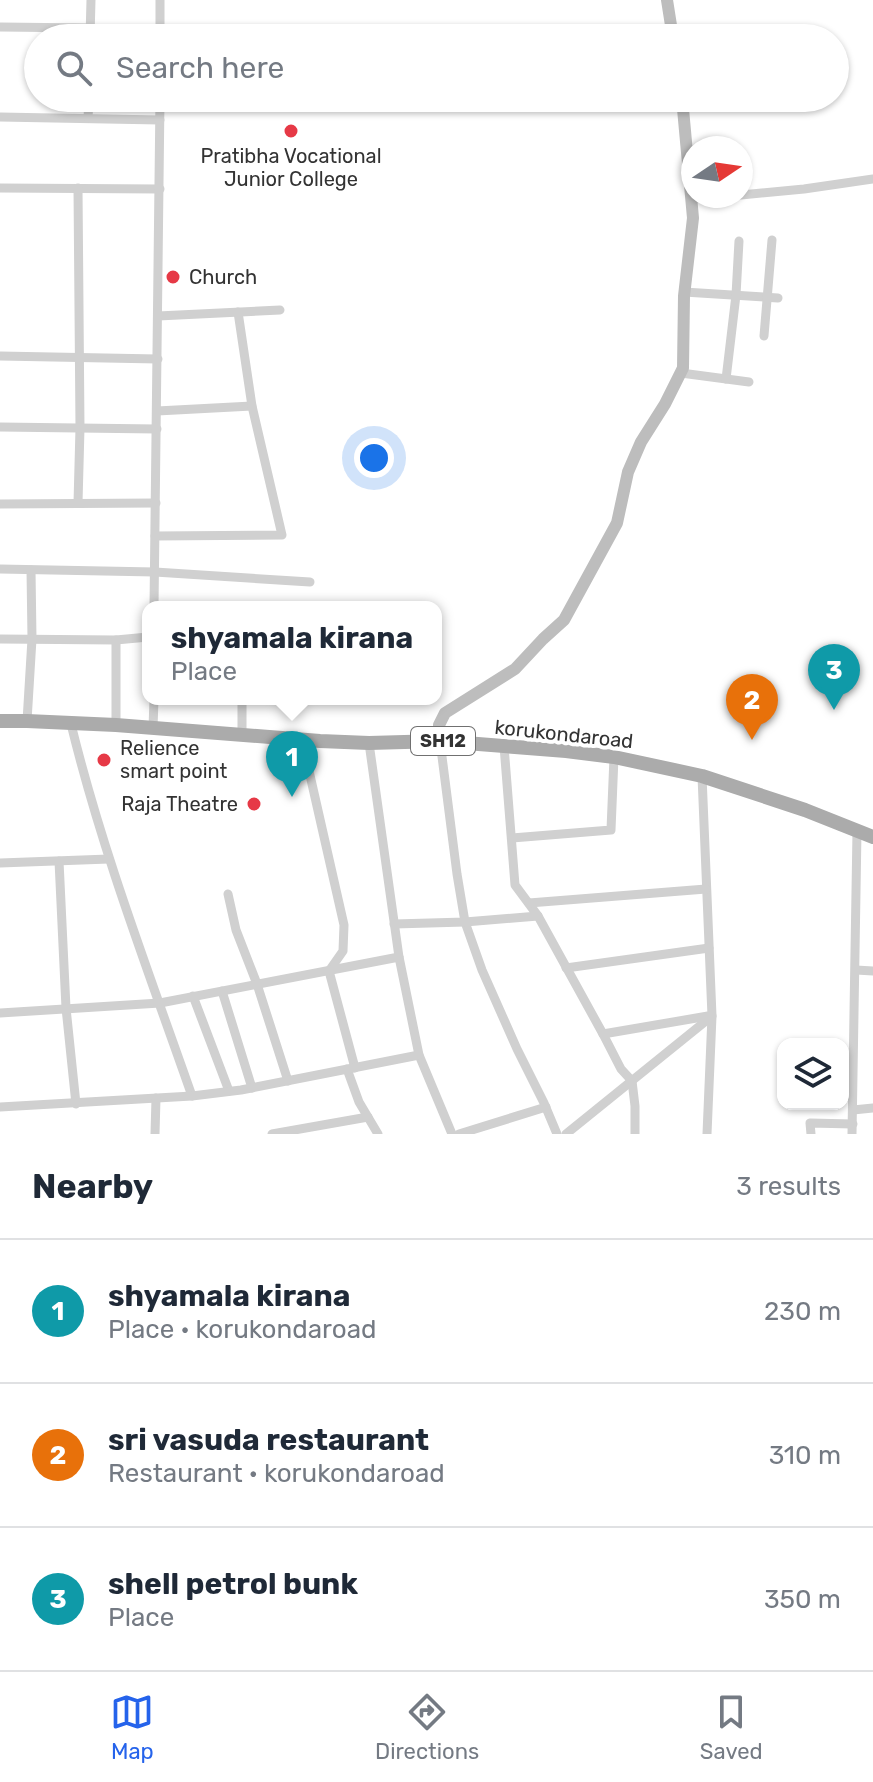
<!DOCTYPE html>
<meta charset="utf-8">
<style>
:root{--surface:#fff;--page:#f6f6f7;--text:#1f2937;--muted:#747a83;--line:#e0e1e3;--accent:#2563eb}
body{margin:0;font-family:Rubik,sans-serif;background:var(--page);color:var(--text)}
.controls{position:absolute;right:24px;bottom:24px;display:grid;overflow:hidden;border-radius:16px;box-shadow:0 2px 6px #0004}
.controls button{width:72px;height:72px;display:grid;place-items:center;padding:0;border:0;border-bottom:2px solid var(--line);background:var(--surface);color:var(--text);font:40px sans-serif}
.compass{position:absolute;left:681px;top:136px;width:72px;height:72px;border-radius:50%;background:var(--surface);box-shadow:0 2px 6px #0004;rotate:77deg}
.you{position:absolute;left:374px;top:458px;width:28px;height:28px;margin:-20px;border:6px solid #fff;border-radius:50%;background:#1a73e8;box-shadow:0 0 0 12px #1a73e833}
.badge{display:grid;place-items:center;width:52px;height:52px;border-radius:50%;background:var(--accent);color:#fff;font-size:26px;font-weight:700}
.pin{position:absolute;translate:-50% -66px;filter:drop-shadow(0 2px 4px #0008)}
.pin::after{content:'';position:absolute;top:42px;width:28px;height:24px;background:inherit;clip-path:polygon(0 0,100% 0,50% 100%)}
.popup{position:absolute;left:142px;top:601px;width:300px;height:104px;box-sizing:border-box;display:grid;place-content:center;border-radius:16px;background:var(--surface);filter:drop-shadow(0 2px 6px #0005);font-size:26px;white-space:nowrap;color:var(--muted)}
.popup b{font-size:30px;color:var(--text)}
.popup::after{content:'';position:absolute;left:50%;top:100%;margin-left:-16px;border:16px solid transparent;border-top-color:var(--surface)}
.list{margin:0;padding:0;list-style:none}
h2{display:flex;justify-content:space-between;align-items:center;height:104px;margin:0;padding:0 32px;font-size:34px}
h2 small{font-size:26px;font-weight:400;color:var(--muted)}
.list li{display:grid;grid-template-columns:52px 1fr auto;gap:24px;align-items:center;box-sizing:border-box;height:144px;padding:0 32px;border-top:2px solid var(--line)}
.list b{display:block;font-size:30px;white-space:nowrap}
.list p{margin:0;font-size:26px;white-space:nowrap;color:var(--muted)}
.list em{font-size:26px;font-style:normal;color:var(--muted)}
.icon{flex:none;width:44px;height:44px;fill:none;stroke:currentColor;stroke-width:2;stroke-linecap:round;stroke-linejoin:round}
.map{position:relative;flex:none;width:873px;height:1134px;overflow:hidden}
.search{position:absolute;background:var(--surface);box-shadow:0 2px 6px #0004;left:24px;right:24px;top:24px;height:88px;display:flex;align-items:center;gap:20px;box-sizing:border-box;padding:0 28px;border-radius:44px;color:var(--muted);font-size:30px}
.sheet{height:536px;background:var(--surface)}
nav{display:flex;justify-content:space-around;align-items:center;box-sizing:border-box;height:112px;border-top:2px solid var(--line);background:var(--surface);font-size:22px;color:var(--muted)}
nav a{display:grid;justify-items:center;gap:4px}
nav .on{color:var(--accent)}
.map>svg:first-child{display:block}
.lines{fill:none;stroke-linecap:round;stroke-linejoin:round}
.street{stroke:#d0d0d0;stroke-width:9}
.secondary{stroke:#bdbdbd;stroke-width:12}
.primary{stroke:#ababab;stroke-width:14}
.poi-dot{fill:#e63946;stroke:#fff;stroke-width:3}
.labels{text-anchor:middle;stroke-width:8;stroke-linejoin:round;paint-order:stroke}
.shield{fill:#fff;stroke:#707070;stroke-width:2}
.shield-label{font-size:18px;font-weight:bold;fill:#333}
.poi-label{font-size:20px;fill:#333;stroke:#fff;text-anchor:start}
.street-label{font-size:20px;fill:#333;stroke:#fff}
</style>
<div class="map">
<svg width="873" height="1134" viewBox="0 0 873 1134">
<rect width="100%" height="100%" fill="#fff"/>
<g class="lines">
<g class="street">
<polyline points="0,27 90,28"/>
<polyline points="90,38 91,0"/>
<polyline points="160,38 160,0"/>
<polyline points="0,117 160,120"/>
<polyline points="88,118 89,98"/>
<polyline points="0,188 160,189"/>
<polyline points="78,188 80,428 78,503"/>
<polyline points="741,195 804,189 873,179"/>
<polyline points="691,199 727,196"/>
<polyline points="684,292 778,298"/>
<polyline points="158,316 280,310"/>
<polyline points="764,336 772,240"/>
<polyline points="0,356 158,359"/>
<polyline points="681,373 749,382"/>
<polyline points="726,379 736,295 739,241"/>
<polyline points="157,411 252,406"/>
<polyline points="0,427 157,429"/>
<polyline points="0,504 156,503"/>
<polyline points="155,536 282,535 252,406 238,312"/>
<polyline points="0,569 155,572 310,582"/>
<polyline points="154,607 160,98"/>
<polyline points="0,639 116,640 148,637"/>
<polyline points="242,699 242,736"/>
<polyline points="27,721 32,639 31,570"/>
<path d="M71,724C102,851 149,973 192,1096"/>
<polyline points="116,725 116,640"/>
<polyline points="153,728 154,699"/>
<polyline points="302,740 344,925 343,951 329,971 355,1068"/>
<polyline points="440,741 457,874 465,922 482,970 517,1049 544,1103 557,1134"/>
<polyline points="369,743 399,957 419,1055 452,1134"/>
<polyline points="504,746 515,885 538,916 603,1034 621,1069 632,1081 635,1106 635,1134"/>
<polyline points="702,776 712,1016 707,1134"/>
<polyline points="512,838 611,830 614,757"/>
<polyline points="59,861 66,1008 76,1104"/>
<polyline points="0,863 109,859"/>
<polyline points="228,894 236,930 257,984 288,1081"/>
<polyline points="529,903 706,889"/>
<polyline points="394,924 465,922 538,916"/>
<polyline points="566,968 709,948"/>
<polyline points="856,970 873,971"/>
<polyline points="222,991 252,1088"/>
<polyline points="193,996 229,1091"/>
<polyline points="0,1013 160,1003 399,957"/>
<polyline points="603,1034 708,1016"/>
<polyline points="347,1069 359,1102 378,1134"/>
<polyline points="0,1107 192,1096 241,1090 419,1055"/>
<polyline points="853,1110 873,1108"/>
<polyline points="155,1134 156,1098"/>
<polyline points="272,1134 368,1117"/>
<polyline points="459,1134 546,1107"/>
<polyline points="566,1134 712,1016"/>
<polyline points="811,1134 810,1123 853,1124"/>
<polyline points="852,1134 857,831"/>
</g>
<g class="secondary">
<polyline points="667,0 673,38"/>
<polyline points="440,741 439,725 445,713 515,669 543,639 564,620 617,523 628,472 641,442 665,404 683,368 684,296 693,218 682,98"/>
</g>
<polyline class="primary" points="0,721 27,721 116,725 320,741 369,743 440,741 566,751 614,757 702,776 805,810 873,837"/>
</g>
<g class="poi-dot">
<circle cx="291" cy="131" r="8"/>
<circle cx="173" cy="277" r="8"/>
<circle cx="104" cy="760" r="8"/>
<circle cx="254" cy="804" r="8"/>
</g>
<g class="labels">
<rect class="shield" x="411" y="727" width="64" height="28" rx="6"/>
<g class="shield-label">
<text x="443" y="747">SH12</text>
</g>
<g class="poi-label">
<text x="291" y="163" text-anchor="middle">Pratibha Vocational<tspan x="291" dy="23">Junior College</tspan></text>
<text x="189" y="284">Church</text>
<text x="120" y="755">Relience<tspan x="120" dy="23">smart point</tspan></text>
<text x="238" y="811" text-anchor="end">Raja Theatre</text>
</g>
<g class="street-label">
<text transform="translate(564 734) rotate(6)" y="7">korukondaroad</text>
</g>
</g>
</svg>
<div class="controls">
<button><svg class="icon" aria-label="layers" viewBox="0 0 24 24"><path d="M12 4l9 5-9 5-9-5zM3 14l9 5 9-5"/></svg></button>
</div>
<svg class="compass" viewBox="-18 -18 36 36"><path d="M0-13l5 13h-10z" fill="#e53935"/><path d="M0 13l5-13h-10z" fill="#747a83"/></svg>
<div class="you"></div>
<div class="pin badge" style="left:292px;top:797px;background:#0f9aa8">1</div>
<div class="popup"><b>shyamala kirana</b>Place</div>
<div class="pin badge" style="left:752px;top:740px;background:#e8710a">2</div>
<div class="pin badge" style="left:834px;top:710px;background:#0f9aa8">3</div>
<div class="search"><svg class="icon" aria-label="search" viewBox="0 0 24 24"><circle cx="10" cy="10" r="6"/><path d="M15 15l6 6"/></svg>Search here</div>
</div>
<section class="sheet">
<h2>Nearby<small>3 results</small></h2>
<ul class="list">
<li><span class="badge" style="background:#0f9aa8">1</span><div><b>shyamala kirana</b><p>Place · korukondaroad</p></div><em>230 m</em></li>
<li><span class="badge" style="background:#e8710a">2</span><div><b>sri vasuda restaurant</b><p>Restaurant · korukondaroad</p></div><em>310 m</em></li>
<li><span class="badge" style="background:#0f9aa8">3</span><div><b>shell petrol bunk</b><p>Place</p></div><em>350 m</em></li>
</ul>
</section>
<nav>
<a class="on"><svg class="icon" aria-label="map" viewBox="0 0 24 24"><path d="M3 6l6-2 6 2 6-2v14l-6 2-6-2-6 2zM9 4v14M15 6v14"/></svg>Map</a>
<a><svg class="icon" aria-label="directions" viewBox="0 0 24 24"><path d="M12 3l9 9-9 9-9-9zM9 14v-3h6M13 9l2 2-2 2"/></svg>Directions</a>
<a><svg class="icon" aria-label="saved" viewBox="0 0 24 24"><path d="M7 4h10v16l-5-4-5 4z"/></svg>Saved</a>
</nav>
